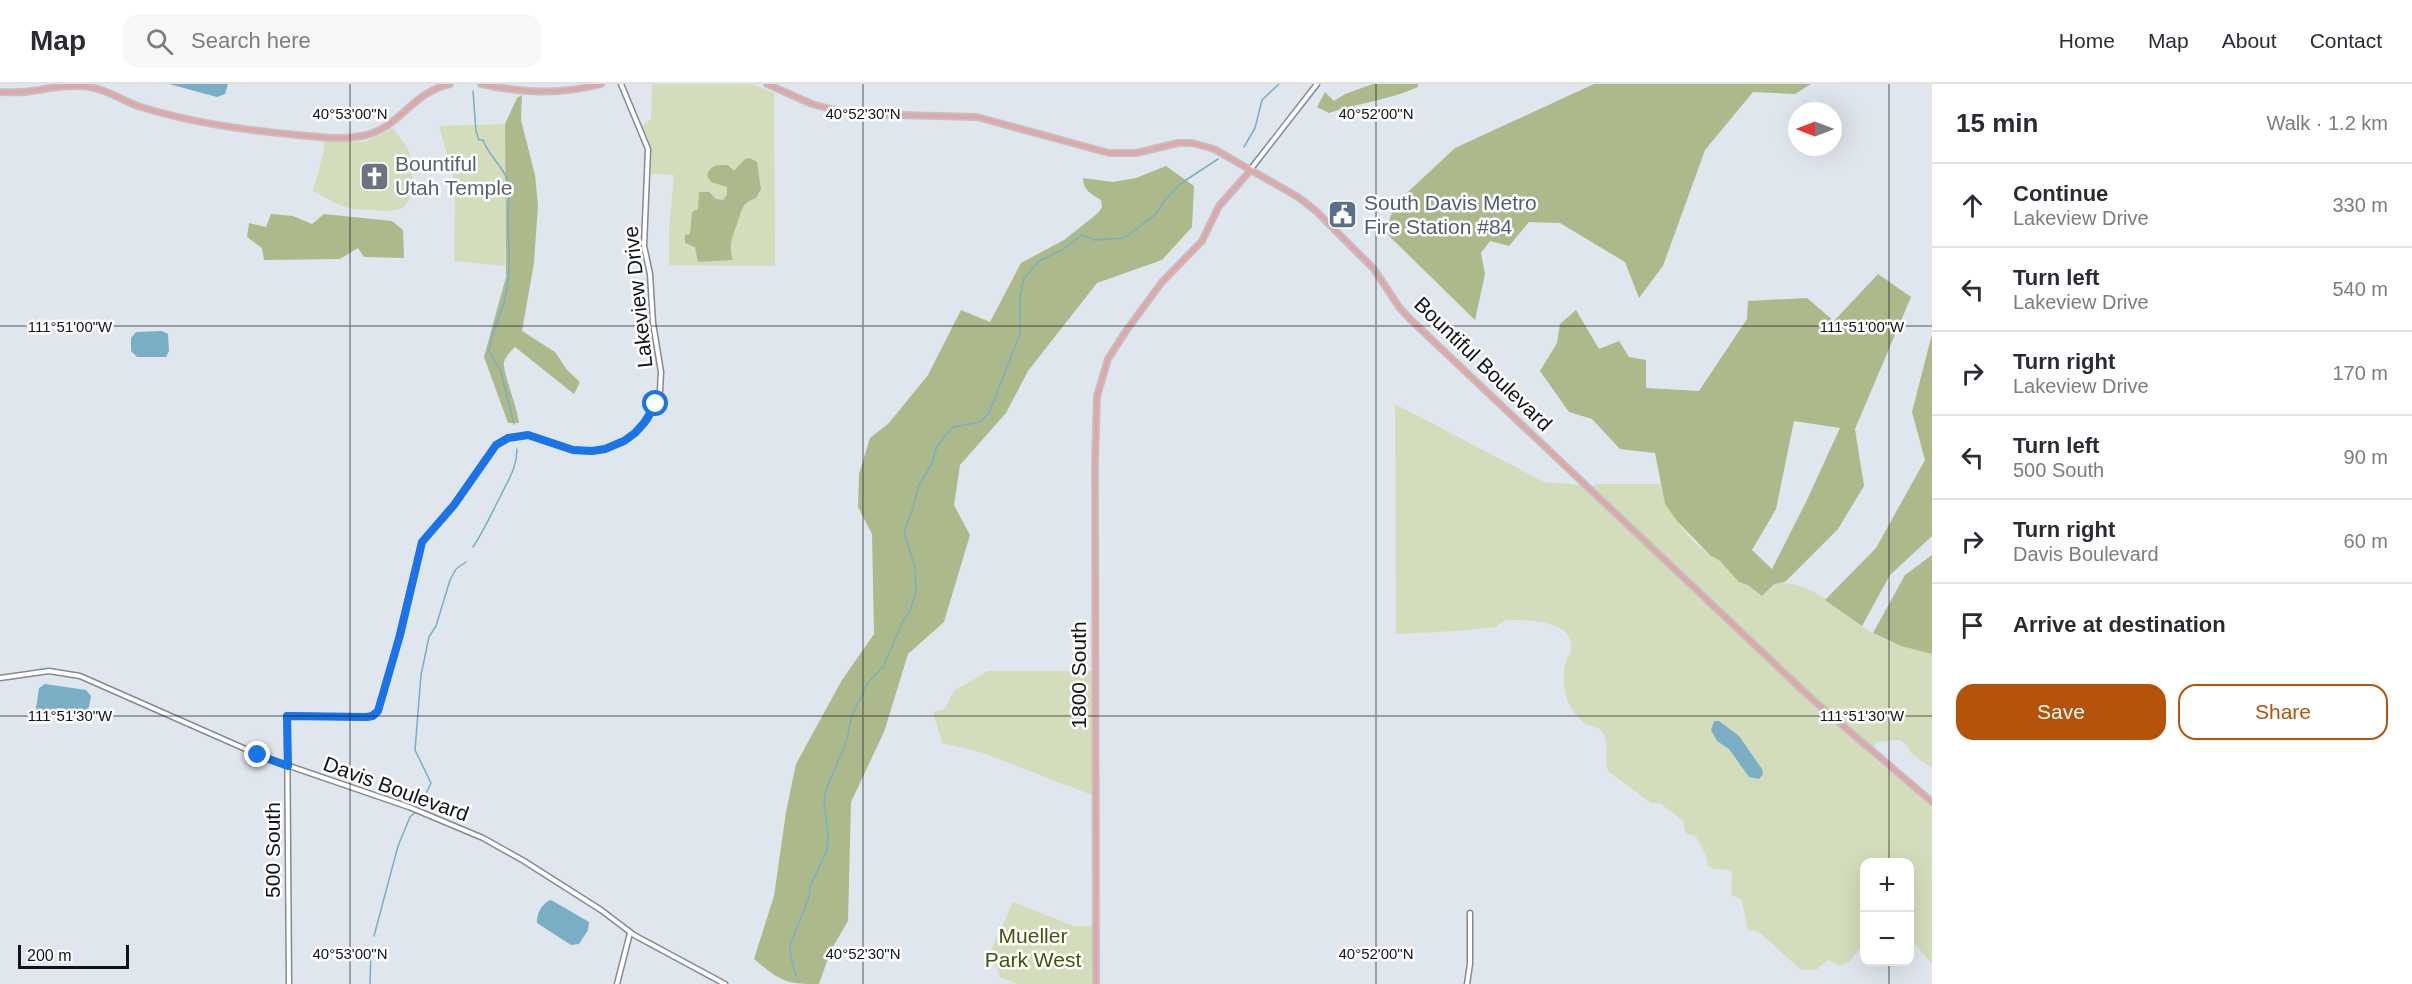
<!DOCTYPE html>
<meta charset="utf-8">
<style>
:root{--surface:#fff;--page:#f7f7f7;--text:#2b2b33;--muted:#7c7c81;--line:#e1e1e2;--accent:#b45309}
body{margin:0;font-family:Arial,sans-serif;background:var(--page);color:var(--text)}
.controls{position:absolute;right:18px;bottom:18px;display:grid;overflow:hidden;border-radius:12px;box-shadow:0 6px 24px #0002}
.controls button{width:54px;height:54px;display:grid;place-items:center;padding:0;border:0;border-bottom:2px solid var(--line);background:var(--surface);color:var(--text);font:30px sans-serif}
.compass{position:absolute;left:1788px;top:18px;width:54px;height:54px;border-radius:50%;background:var(--surface);box-shadow:0 6px 24px #0002;rotate:270deg}
.scale{position:absolute;left:18px;bottom:15px;width:111px;box-sizing:border-box;padding-left:6px;border:3px solid #111316;border-top:0;font-size:16px;line-height:21px;white-space:nowrap;color:#111316;-webkit-text-stroke:4px #fff;paint-order:stroke}
.stop{position:absolute;width:18px;height:18px;margin:-14px;border:4px solid #1a73e8;border-radius:50%;background:#fff}
.stop.end{background:#1a73e8;border-color:#fff;box-shadow:0 2px 6px #0008}
.list{margin:0;padding:0;list-style:none}
h2{display:flex;justify-content:space-between;align-items:center;height:78px;margin:0;padding:0 24px;font-size:26px}
h2 small{font-size:20px;font-weight:400;color:var(--muted)}
.list li{display:grid;grid-template-columns:39px 1fr auto;gap:18px;align-items:center;box-sizing:border-box;height:84px;padding:0 24px;border-top:2px solid var(--line)}
.list b{display:block;font-size:22px;white-space:nowrap}
.list p{margin:0;font-size:20px;white-space:nowrap;color:var(--muted)}
.list em{font-size:20px;font-style:normal;color:var(--muted)}
.actions{display:flex;gap:12px;padding:18px 24px}
.actions a{flex:1;padding:14px 0;border:2px solid var(--accent);border-radius:18px;text-align:center;font-size:21px;color:var(--accent)}
.actions .main{background:var(--accent);color:#fff}
.icon{flex:none;width:33px;height:33px;fill:none;stroke:currentColor;stroke-width:2;stroke-linecap:round;stroke-linejoin:round}
.map{position:relative;flex:none;width:1932px;height:900px;overflow:hidden}
header{display:flex;align-items:center;gap:36px;box-sizing:border-box;height:84px;padding:0 30px;background:var(--surface);border-bottom:2px solid var(--line)}
header strong{font-size:28px}
nav{display:flex;gap:33px;margin-inline-start:auto;font-size:21px}
.search{width:420px;height:54px;background:var(--page);display:flex;align-items:center;gap:15px;box-sizing:border-box;padding:0 21px;border-radius:18px;color:var(--muted);font-size:22px}
main{display:flex}
aside{flex:1;background:var(--surface)}
.map>svg:first-child{display:block}
.green{fill:#d3ddbc}
.forest{fill:#acb98b;fill-rule:evenodd}
.water{fill:#79aec4}
.lines{fill:none;stroke-linecap:round;stroke-linejoin:round}
.stream{stroke:#79aec4;stroke-width:1.5}
.minor-casing{stroke:#858a90;stroke-width:7}
.major-casing{stroke:#c1c2c2;stroke-width:8}
.minor{stroke:#fff;stroke-width:4}
.major{stroke:#dfa7aa;stroke-width:4.5}
.route{stroke:#1a73e8;stroke-width:8}
.ticks{fill:none;stroke:#111316;stroke-width:1.5;stroke-opacity:0.45}
.labels{text-anchor:middle;stroke-width:5;stroke-linejoin:round;paint-order:stroke}
.worship-label{font-size:21px;fill:#5b616d;stroke:#fff;text-anchor:start}
.service-label{font-size:21px;fill:#4e5e75;stroke:#fff;text-anchor:start}
.street-label{font-size:21px;fill:#111316;stroke:#fff}
.park-label{font-size:21px;fill:#46540b;stroke:#fff}
.ticks-label{font-size:15px;text-anchor:middle;fill:#111316;stroke:#fff;stroke-width:5;stroke-linejoin:round;paint-order:stroke}
</style>
<header>
<strong>Map</strong>
<div class="search"><svg class="icon" aria-label="search" viewBox="0 0 24 24"><circle cx="10" cy="10" r="6"/><path d="M15 15l6 6"/></svg>Search here</div>
<nav><a>Home</a><a>Map</a><a>About</a><a>Contact</a></nav>
</header>
<main>
<div class="map">
<svg width="1932" height="900" viewBox="0 0 1932 900">
<rect width="100%" height="100%" fill="#e0e6ed"/>
<g class="green">
<polygon points="652,0 752,0 774,9 775,182 669,181 669,144 674,91 651,90 651,62 642,42 651,35"/>
<polygon points="505,40 505,182 454,177 455,99 439,42"/>
<path d="M393,44C411,68 413,70 412,99C411,130 395,128 370,126C361,126 351,125 342,122C332,118 323,112 313,107L324,66V57L365,58Z"/>
<path d="M1395,320L1544,398L1594,402L1595,400H1660C1667,425 1684,452 1706,468C1725,481 1753,490 1774,500C1810,493 1842,530 1871,548C1890,559 1911,565 1932,570V684L1912,670L1908,662L1900,656L1876,658L1870,671L1932,723V880L1910,854V778H1864V865H1859L1850,877L1841,882L1828,876L1816,886H1801L1758,847L1748,846C1746,840 1743,817 1741,815C1738,813 1734,813 1731,811L1732,788C1725,783 1715,788 1708,782L1706,771L1696,753L1686,749L1683,737L1660,719H1651L1608,687C1603,675 1610,662 1604,651C1600,642 1593,643 1586,640C1578,637 1570,622 1567,615C1564,605 1562,588 1566,578C1567,574 1571,571 1571,566C1575,534 1524,536 1505,536L1496,543L1457,547L1396,550Z"/>
<polygon points="988,587 1092,587 1092,711 980,668 942,659 933,628 945,625 954,607"/>
<polygon points="1013,818 1074,842 1092,842 1092,900 1017,900 1000,893 991,866"/>
</g>
<g class="forest">
<path d="M1373,0H1418V3C1389,16 1358,19 1329,29L1317,23L1325,8L1334,17L1345,10Z"/>
<polygon points="1594,0 1811,0 1795,10 1753,8 1705,66 1663,182 1639,214 1625,178 1560,139 1529,138 1509,162 1490,157 1481,169 1485,190 1475,236 1385,148 1395,120 1455,64"/>
<path d="M522,11L521,36L535,91L538,121L534,179L522,247L555,268L567,286L580,298L574,310L515,263C511,267 506,272 504,278C502,286 518,325 519,339H508L484,273L506,193L505,40L517,14Z"/>
<path d="M750,74L757,78L761,105L756,114C741,119 742,127 737,140C732,154 728,160 733,176L698,178L695,163L685,159V151L690,150L692,128L698,125L699,108H709L716,115L723,116L727,111V103L711,98L707,92C710,80 718,81 728,81L734,87L745,75Z"/>
<path d="M1166,82L1194,102L1192,143L1162,176L1097,199L1028,287L1006,329L960,381L954,421L970,451L944,538L908,570L884,648L851,718L848,837L831,866L819,900C785,900 780,897 754,875L774,812L786,728L796,680L842,596L874,550L872,450L858,423L859,390L870,354L889,339L928,291L961,226L990,238L1021,179L1064,156L1098,129L1102,123L1101,116C1091,110 1083,106 1083,94L1113,98L1136,94Z"/>
<polygon points="271,130 293,132 312,140 324,130 392,137 403,146 404,174 364,173 358,164 340,175 264,176 262,164 247,153 249,139 266,143"/>
<path d="M1878,190L1911,213L1855,345L1864,402L1838,445L1785,498L1774,500L1762,512L1748,501L1739,498L1720,477L1710,471L1677,437L1665,420L1655,369L1620,365L1592,335L1569,328L1540,287L1557,259L1560,240L1576,226L1599,265L1619,257L1629,273L1646,276V304L1699,307L1747,235L1748,217L1807,214L1834,237ZM1794,337L1840,344L1806,418L1772,485L1752,466L1776,425Z"/>
<polygon points="1932,250 1932,452 1890,491 1862,542 1825,516 1876,464 1925,376 1912,328"/>
<polygon points="1932,471 1932,570 1901,562 1873,549 1905,491"/>
</g>
<g class="water">
<polygon points="169,0 228,0 225,10 217,13"/>
<polygon points="162,247 168,250 169,267 166,273 137,273 131,267 131,254 136,248"/>
<polygon points="45,600 86,606 91,612 87,632 80,637 40,631 36,625 39,604"/>
<polygon points="1714,637 1719,637 1739,652 1762,685 1763,690 1759,695 1749,693 1729,665 1717,657 1711,646"/>
<path d="M551,816L589,838L588,846L579,860L571,861L537,839C536,830 543,818 551,816Z"/>
</g>
<g class="lines">
<g class="stream">
<path d="M473,7L476,47L479,56H483C488,71 502,81 507,95C512,111 507,126 508,141C509,167 511,193 504,219C499,235 491,250 489,267L501,288L514,340"/>
<polyline points="1244,63 1255,44 1262,16 1279,0"/>
<path d="M473,463C484,447 491,430 500,413C508,396 517,384 517,365"/>
<polyline points="374,852 398,762 410,733 419,725 431,699 415,666 421,591 429,553 436,542 450,496 456,485 466,478"/>
<polyline points="796,891 791,874 790,861 809,813 810,803 827,766 828,751 824,716 826,706 847,656 851,634 868,598 883,583 903,537 910,527 916,508 915,484 904,448 913,424 918,403 931,381 937,362 953,343 980,338 989,329 1020,250 1020,212 1024,194 1039,177 1062,166 1082,151 1094,156 1124,154 1156,130 1164,117 1180,100 1218,75"/>
<polyline points="370,900 371,865"/>
</g>
<defs>
<g id="minor">
<polyline points="1250,86 1317,0"/>
<polyline points="0,594 49,587 80,592 266,674 409,723 483,754 524,777 601,826 634,851 725,900"/>
<polyline points="289,900 287,632 369,633 378,627 395,569 422,458 454,421 496,361 509,354 528,351 573,366 592,367 605,365 624,357 635,349 647,336 656,320 660,307 661,288 653,239 650,190 644,162 648,65 621,0"/>
<polyline points="617,900 630,849"/>
<polyline points="1467,900 1470,880 1470,829"/>
</g>
<g id="major">
<path d="M481,0C522,9 560,11 601,0"/>
<polyline points="767,0 812,20 838,27 860,30 977,33 1109,69 1136,69 1178,59 1192,59 1214,65 1298,113 1316,127 1374,185 1399,223 1410,235 1813,616 1932,718"/>
<path d="M0,8C11,8 21,9 32,7C52,4 70,0 90,3C109,6 124,18 141,23C192,39 245,46 298,51C319,53 341,56 362,52C400,45 410,9 450,0"/>
<polyline points="1096,900 1095,378 1097,312 1108,275 1126,247 1162,198 1202,157 1219,122 1250,87"/>
</g>
</defs>
<use href="#minor" class="minor-casing"/>
<use href="#major" class="major-casing"/>
<use href="#minor" class="minor"/>
<use href="#major" class="major"/>
</g>
<g class="lines">
<polyline class="route" points="258,671 288,682 287,632 366,633 373,632 378,627 400,551 422,458 454,421 496,361 508,354 528,351 573,366 592,367 605,365 624,357 635,349 644,339 656,320"/>
</g>
<path class="ticks" d="M350,0V900M863,0V900M1376,0V900M1889,0V778M0,242H1932M0,632H1932M1889,878V900"/>
<defs>
<symbol id="church-square" viewBox="-11 -11 22 22"><rect x="-9" y="-9" width="18" height="18" rx="4" fill="#6b7280" stroke="#fff"/><path d="M-1.2-6h2.4v3.5h3.3v2.4h-3.3V6h-2.4V-.1h-3.3v-2.4h3.3Z" fill="#fff"/></symbol>
<symbol id="civic-square" viewBox="-11 -11 22 22"><rect x="-9" y="-9" width="18" height="18" rx="4" fill="#5c6f8a" stroke="#fff"/><path d="M-.6-6.5H3V-4.5H.6V-3L4-1V1h2V6H-6V1h2V-1L-.6-3ZM-1.2 2.5V6h2.4V2.5Z" fill="#fff"/></symbol>
</defs>
<g fill-rule="evenodd">
<use href="#church-square" x="358" y="76" width="33" height="33"/>
<use href="#civic-square" x="1326" y="114" width="33" height="33"/>
</g>
<g class="labels">
<g class="worship-label">
<text x="395" y="87">Bountiful<tspan x="395" dy="24">Utah Temple</tspan></text>
</g>
<g class="service-label">
<text x="1364" y="126">South Davis Metro<tspan x="1364" dy="24">Fire Station #84</tspan></text>
</g>
<g class="street-label">
<text transform="translate(638 213) rotate(-96)" y="7">Lakeview Drive</text>
<text transform="translate(1483 280) rotate(44)" y="7">Bountiful Boulevard</text>
<text transform="translate(1079 591) rotate(-90)" y="7">1800 South</text>
<text transform="translate(396 705) rotate(20)" y="7">Davis Boulevard</text>
<text transform="translate(273 766) rotate(-90)" y="7">500 South</text>
</g>
<g class="park-label">
<text x="1033" y="859">Mueller<tspan x="1033" dy="24">Park West</tspan></text>
</g>
</g>
<g class="ticks-label">
<text x="350" y="35">40°53'00"N</text>
<text x="863" y="35">40°52'30"N</text>
<text x="1376" y="35">40°52'00"N</text>
<text x="1862" y="248">111°51'00"W</text>
<text x="70" y="248">111°51'00"W</text>
<text x="1862" y="637">111°51'30"W</text>
<text x="70" y="637">111°51'30"W</text>
<text x="350" y="875">40°53'00"N</text>
<text x="863" y="875">40°52'30"N</text>
<text x="1376" y="875">40°52'00"N</text>
</g>
</svg>
<div class="controls">
<button>+</button>
<button>−</button>
</div>
<svg class="compass" viewBox="-18 -18 36 36"><path d="M0-13l5 13h-10z" fill="#e53935"/><path d="M0 13l5-13h-10z" fill="#7c7c81"/></svg>
<div class="scale">200 m</div>
<div class="stop" style="left:656px;top:320px"></div>
<div class="stop end" style="left:258px;top:671px"></div>
</div>
<aside>
<h2>15 min<small>Walk · 1.2 km</small></h2>
<ul class="list">
<li><svg class="icon" aria-label="ahead" viewBox="0 0 24 24"><path d="M12 20V5M6 11l6-6 6 6"/></svg><div><b>Continue</b><p>Lakeview Drive</p></div><em>330 m</em></li>
<li><svg class="icon" aria-label="left" viewBox="0 0 24 24"><path d="M17 20v-9H6M10 6l-5 5 5 5"/></svg><div><b>Turn left</b><p>Lakeview Drive</p></div><em>540 m</em></li>
<li><svg class="icon" aria-label="right" viewBox="0 0 24 24"><path d="M7 20v-9h11M14 6l5 5-5 5"/></svg><div><b>Turn right</b><p>Lakeview Drive</p></div><em>170 m</em></li>
<li><svg class="icon" aria-label="left" viewBox="0 0 24 24"><path d="M17 20v-9H6M10 6l-5 5 5 5"/></svg><div><b>Turn left</b><p>500 South</p></div><em>90 m</em></li>
<li><svg class="icon" aria-label="right" viewBox="0 0 24 24"><path d="M7 20v-9h11M14 6l5 5-5 5"/></svg><div><b>Turn right</b><p>Davis Boulevard</p></div><em>60 m</em></li>
<li><svg class="icon" aria-label="arrive" viewBox="0 0 24 24"><path d="M6 21V4h12l-3 4 3 4H6"/></svg><div><b>Arrive at destination</b></div></li>
</ul>
<div class="actions"><a class="main">Save</a><a>Share</a></div>
</aside>
</main>
